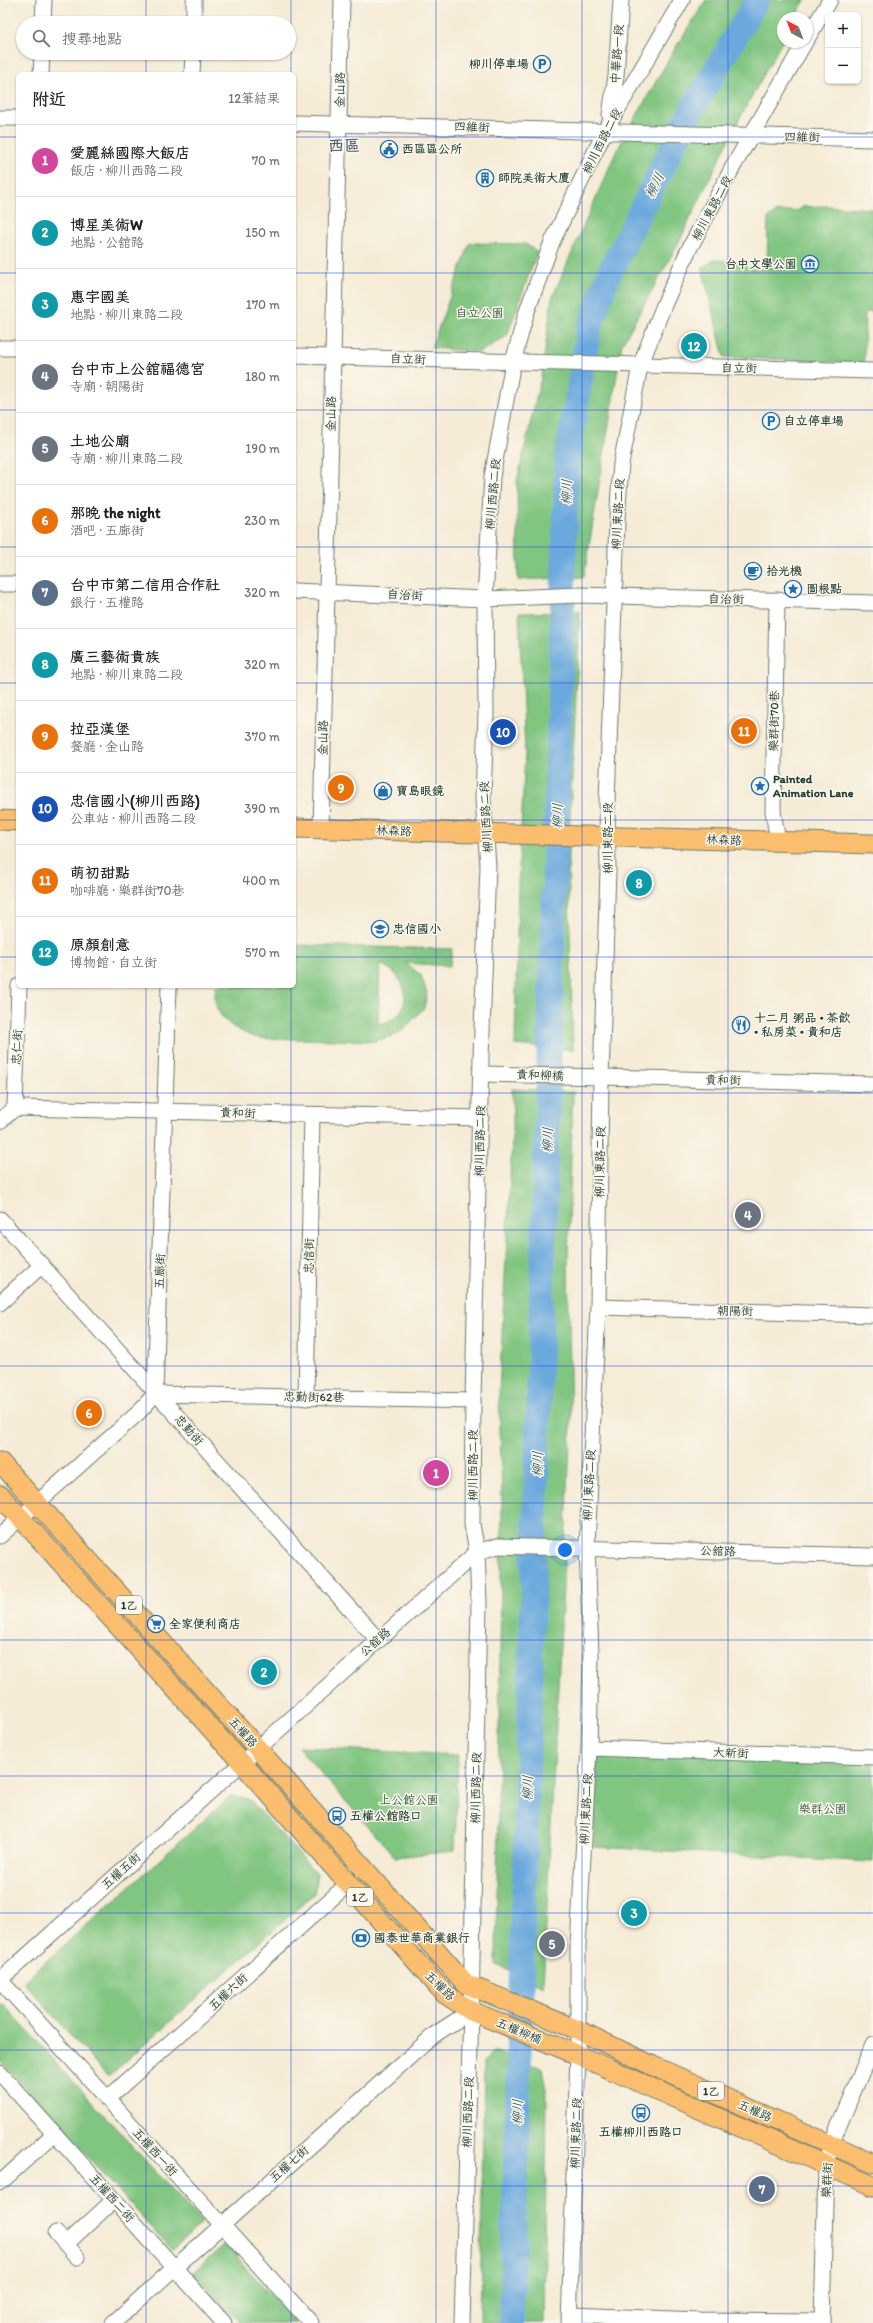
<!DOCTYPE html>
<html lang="zh-TW">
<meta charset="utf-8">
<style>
:root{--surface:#fff;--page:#f2f2f2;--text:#202124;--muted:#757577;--line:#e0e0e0;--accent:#0b8043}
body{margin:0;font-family:Itim,"LXGW WenKai TC",sans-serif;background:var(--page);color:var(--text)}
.controls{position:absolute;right:12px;top:12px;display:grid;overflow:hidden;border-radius:6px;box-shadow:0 1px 3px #0004}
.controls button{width:36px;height:36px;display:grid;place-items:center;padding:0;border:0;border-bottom:1px solid var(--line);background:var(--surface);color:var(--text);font:20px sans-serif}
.compass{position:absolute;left:777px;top:12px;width:36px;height:36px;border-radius:50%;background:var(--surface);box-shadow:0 1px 3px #0004;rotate:318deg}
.you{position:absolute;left:565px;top:1550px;width:14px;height:14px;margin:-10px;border:3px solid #fff;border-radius:50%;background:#1a73e8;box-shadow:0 0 0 6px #1a73e833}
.badge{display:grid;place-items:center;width:26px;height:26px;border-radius:50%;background:var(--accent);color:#fff;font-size:13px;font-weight:700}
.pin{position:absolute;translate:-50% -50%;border:2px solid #fff;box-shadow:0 1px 4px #0006}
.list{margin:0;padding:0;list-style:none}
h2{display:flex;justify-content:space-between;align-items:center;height:52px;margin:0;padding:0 16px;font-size:17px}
h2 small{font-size:13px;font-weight:400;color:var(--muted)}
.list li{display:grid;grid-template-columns:26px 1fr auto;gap:12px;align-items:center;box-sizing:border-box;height:72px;padding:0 16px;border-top:1px solid var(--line)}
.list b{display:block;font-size:15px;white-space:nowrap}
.list p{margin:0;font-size:13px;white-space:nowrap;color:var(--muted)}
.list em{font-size:13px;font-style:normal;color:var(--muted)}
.icon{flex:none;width:22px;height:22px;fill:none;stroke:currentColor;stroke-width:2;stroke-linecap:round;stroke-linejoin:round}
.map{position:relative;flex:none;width:873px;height:2323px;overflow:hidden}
.search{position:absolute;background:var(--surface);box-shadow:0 1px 3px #0004;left:16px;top:16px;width:280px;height:44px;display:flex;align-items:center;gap:10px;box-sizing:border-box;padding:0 14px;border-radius:22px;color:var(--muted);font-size:15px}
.panel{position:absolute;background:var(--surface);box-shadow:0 1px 3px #0004;left:16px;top:72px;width:280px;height:916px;border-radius:6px}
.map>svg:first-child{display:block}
.green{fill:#80c580;stroke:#50815a;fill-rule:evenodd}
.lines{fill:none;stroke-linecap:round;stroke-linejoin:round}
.river{stroke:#6ba8dd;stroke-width:25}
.minor-casing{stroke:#6a7a6d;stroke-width:17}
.major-casing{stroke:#6a7a6d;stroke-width:21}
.minor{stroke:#fff;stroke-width:15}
.major{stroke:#fbbe6e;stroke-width:19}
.grid{fill:none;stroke:#1d4ed8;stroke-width:1;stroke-opacity:0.55}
.labels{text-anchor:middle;stroke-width:3;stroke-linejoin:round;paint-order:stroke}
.shield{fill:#fbf7ec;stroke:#61756b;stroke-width:1}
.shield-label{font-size:11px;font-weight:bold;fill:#1f3d34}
.street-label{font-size:12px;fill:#1f3d34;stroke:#fbf7ec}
.poi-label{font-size:12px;font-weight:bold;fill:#1f3d34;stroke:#fbf7ec;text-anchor:start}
.park-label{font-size:12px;fill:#375f47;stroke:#fbf7ec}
.water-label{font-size:13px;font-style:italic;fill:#365d67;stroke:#fbf7ec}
.district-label{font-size:16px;font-weight:bold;fill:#505e6c;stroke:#fbf7ec}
</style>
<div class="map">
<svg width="873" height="2323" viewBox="0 0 873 2323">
<rect width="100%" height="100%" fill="#fbf7ec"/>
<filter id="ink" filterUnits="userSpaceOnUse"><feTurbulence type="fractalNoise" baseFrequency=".025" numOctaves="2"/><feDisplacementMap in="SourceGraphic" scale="8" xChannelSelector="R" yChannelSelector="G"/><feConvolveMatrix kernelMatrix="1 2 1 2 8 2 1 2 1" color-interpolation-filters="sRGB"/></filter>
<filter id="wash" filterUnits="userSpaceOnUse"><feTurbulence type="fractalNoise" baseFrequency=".012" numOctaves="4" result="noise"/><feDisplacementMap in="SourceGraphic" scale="16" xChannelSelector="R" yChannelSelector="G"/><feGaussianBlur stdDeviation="0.9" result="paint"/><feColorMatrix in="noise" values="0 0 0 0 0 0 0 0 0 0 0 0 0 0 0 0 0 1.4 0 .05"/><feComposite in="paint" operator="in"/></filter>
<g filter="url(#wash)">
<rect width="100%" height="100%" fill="#f5ebd6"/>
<g class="green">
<polygon points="706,0 805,0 795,18 783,18 783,40 737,123 678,244 622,344 584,577 518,580 517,481 542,373 552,298 616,152 674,50"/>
<polygon points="826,206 873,209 873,312 865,312 864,363 724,357 702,268 714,260 742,261 748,269 767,269 768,218 777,212 800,210 802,207"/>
<polygon points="470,243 526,244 537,252 507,336 480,352 431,348"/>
<polygon points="580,612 568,858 573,1050 515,1045 518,885 525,754 519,613"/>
<path d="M294,945L452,949L450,966L405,963L421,975L427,993L424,1008L405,1028L394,1036L374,1041L258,1038C243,1034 220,1022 216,1005C214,1000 215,992 216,986H294ZM380,964C413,977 414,1019 378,1024Z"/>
<polygon points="512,1089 573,1092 568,1259 571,1426 543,1986 496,1965 502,1499 499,1393 513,1120"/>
<polygon points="298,1747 458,1755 455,1851 395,1857"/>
<polygon points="597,1751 873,1760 873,1862 594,1847"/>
<polygon points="232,1795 249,1799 317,1874 314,1894 108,2077 23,1982"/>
<polygon points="3,2004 202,2223 172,2250 0,2060 0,2008"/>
<polygon points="494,2051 542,2068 547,2095 544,2323 480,2323 484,2062"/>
<polygon points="225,2244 296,2323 240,2323 193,2272"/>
</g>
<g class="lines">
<polyline class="river" points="511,2323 567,457 589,328 610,272 686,120 757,0"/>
</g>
</g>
<g filter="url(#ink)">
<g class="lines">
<defs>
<g id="minor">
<polyline points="43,23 44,0"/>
<polyline points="194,23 194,0"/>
<polyline points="807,39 830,0"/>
<polyline points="41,74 42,53"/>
<polyline points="192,74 193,53"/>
<polyline points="610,115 616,76 621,0"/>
<polyline points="0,118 18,118"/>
<polyline points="294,123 873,139"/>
<polyline points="0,348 18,348"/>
<polyline points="294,356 873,371"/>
<polyline points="0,584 18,584"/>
<polyline points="294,591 485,599 579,595 873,603"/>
<polyline points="777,600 773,811 778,842"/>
<polyline points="321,829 342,0"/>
<polyline points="481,1074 873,1084"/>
<polyline points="15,1108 19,986"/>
<polyline points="0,1121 15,1108 481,1118"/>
<polyline points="0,1219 378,1640"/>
<polyline points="0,1303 42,1265"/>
<polyline points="598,1307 873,1315"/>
<polyline points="155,1394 473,1401"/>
<polyline points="306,1398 312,1115"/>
<polyline points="0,1536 138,1413 155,1394 169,986"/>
<polyline points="589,1748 873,1757"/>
<polyline points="0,1980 477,1552 498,1546 873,1556"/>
<polyline points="0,1980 311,2323"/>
<polyline points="0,2073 224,2323"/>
<polyline points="107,2099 348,1884"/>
<polyline points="0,2183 54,2134"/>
<polyline points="56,2233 77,2257"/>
<polyline points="66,2244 114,2200"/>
<polyline points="570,2315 701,2320 822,2321"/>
<polyline points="113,2323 434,2035 471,2011"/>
<polyline points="462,2323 471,2011 479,1603 477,1552 472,1524 473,1401 481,1058 488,866 483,799 486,713 485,599 492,477 513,362 526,314 552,242 605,131 682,0"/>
<polyline points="569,2323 578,2055 578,1947 589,1748 591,1654 587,1547 598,1307 601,1077 608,871 607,801 617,520 621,464 640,366 664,305 688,251 734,165 805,42"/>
<polyline points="822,2323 826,2165 831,2144 873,2045"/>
</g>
<g id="major">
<polyline points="0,820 18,821"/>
<polyline points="294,828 873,844"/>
<polyline points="0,1462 258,1749 466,1984 578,2030 653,2066 873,2163"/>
<polyline points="0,1495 242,1763 445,1994 471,2011 578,2055 873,2186"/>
</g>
</defs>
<use href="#minor" class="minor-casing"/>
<use href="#major" class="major-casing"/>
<use href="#minor" class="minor"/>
<use href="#major" class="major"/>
</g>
</g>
<path class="grid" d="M146,0V23M291,0V74M436,0V2323M582,0V2323M728,0V2323M146,53V74M0,137H18M294,137H873M0,273H18M294,273H873M0,410H18M294,410H873M0,547H18M294,547H873M0,683H18M294,683H873M0,820H18M294,820H873M0,957H18M294,957H873M146,986V2323M291,986V2323M0,1093H873M0,1230H873M0,1366H873M0,1503H873M0,1640H873M0,1776H873M0,1913H873M0,2050H873M0,2186H873"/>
<defs>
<symbol id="parking-ring" viewBox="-11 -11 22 22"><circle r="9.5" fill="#fbf7ec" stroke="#1f6fb2" stroke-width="1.5"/><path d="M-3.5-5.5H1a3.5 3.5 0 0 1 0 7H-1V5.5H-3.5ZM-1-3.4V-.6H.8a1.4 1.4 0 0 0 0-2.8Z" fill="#1f6fb2"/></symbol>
<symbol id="civic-ring" viewBox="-11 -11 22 22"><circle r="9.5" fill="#fbf7ec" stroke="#1f6fb2" stroke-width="1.5"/><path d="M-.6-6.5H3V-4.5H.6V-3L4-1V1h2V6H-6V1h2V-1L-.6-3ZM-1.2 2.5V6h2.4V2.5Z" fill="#1f6fb2"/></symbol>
<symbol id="building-ring" viewBox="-11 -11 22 22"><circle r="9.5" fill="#fbf7ec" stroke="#1f6fb2" stroke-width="1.5"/><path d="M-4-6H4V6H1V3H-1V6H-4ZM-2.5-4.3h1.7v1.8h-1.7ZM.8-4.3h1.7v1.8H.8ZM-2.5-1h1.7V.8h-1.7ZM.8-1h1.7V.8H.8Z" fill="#1f6fb2"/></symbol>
<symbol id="museum-ring" viewBox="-11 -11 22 22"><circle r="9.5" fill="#fbf7ec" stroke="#1f6fb2" stroke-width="1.5"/><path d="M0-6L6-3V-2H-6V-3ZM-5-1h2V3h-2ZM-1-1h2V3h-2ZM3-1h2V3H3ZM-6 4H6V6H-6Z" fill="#1f6fb2"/></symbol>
<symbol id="cafe-ring" viewBox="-11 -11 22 22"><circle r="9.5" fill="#fbf7ec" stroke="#1f6fb2" stroke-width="1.5"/><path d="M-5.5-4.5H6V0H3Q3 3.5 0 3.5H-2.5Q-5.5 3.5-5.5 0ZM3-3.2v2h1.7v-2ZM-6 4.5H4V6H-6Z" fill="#1f6fb2"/></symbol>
<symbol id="sight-ring" viewBox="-11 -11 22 22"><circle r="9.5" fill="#fbf7ec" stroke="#1f6fb2" stroke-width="1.5"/><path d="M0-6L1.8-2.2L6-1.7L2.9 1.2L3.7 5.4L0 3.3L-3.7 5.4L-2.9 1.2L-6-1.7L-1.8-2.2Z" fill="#1f6fb2"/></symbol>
<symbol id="shop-ring" viewBox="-11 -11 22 22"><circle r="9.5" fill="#fbf7ec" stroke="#1f6fb2" stroke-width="1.5"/><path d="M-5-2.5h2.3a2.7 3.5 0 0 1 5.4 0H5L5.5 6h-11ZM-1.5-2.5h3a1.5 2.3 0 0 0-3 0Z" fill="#1f6fb2"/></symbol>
<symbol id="school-ring" viewBox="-11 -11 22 22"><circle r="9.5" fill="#fbf7ec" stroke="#1f6fb2" stroke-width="1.5"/><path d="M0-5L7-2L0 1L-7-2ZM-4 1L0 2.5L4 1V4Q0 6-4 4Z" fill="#1f6fb2"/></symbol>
<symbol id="restaurant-ring" viewBox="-11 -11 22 22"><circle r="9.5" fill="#fbf7ec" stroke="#1f6fb2" stroke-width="1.5"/><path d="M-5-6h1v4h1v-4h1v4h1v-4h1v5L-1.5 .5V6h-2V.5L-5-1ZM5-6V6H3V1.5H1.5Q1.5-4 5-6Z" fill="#1f6fb2"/></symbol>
<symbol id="supermarket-ring" viewBox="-11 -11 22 22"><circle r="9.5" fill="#fbf7ec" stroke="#1f6fb2" stroke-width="1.5"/><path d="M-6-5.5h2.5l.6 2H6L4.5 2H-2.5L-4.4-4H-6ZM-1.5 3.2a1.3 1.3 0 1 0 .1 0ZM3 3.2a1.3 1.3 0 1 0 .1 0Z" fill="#1f6fb2"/></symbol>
<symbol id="bus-ring" viewBox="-11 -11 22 22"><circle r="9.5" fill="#fbf7ec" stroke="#1f6fb2" stroke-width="1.5"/><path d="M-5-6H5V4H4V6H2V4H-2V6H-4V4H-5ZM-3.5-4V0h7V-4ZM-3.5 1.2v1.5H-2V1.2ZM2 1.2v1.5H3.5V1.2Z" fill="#1f6fb2"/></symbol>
<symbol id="bank-ring" viewBox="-11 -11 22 22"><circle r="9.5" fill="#fbf7ec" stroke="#1f6fb2" stroke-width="1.5"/><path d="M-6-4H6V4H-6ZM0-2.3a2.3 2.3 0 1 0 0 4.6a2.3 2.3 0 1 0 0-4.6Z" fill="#1f6fb2"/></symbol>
</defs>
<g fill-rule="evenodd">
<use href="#parking-ring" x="532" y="54" width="20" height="20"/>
<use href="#civic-ring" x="379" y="139" width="20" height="20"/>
<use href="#building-ring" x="475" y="168" width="20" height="20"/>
<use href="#museum-ring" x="800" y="254" width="20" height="20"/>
<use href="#parking-ring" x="761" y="411" width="20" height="20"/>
<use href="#cafe-ring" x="743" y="561" width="20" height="20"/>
<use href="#sight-ring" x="783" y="579" width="20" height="20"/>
<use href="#sight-ring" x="750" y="776" width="20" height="20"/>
<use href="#shop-ring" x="373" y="781" width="20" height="20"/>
<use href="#school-ring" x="370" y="919" width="20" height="20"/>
<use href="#restaurant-ring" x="731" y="1015" width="20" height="20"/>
<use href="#supermarket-ring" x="146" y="1614" width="20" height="20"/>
<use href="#bus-ring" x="327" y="1806" width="20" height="20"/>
<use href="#bank-ring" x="351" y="1928" width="20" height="20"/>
<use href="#bus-ring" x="631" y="2103" width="20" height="20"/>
</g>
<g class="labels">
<g class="shield">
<rect x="116" y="1596" width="26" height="18" rx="3"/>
<rect x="347" y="1888" width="26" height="18" rx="3"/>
<rect x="698" y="2082" width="26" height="18" rx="3"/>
</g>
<g class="shield-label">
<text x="129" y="1609">1乙</text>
<text x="360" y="1901">1乙</text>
<text x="711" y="2095">1乙</text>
</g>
<g class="street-label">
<text transform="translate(617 54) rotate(-86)" y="4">中華路一段</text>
<text transform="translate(340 90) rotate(-89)" y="4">金山路</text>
<text transform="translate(472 127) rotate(2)" y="4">四維街</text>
<text transform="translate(802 137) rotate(1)" y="4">四維街</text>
<text transform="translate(602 141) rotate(-63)" y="4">柳川西路二段</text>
<text transform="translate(712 208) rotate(-62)" y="4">柳川東路二段</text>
<text transform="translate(408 359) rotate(2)" y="4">自立街</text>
<text transform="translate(739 368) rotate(1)" y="4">自立街</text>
<text transform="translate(331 414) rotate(-89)" y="4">金山路</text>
<text transform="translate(493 494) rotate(-85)" y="4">柳川西路二段</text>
<text transform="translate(618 514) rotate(-87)" y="4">柳川東路二段</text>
<text transform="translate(405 595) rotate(3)" y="4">自治街</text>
<text transform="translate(726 599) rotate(1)" y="4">自治街</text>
<text transform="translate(774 721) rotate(-89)" y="4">樂群街70巷</text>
<text transform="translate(323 738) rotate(-89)" y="4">金山路</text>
<text transform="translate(486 817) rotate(-93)" y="4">柳川西路二段</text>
<text transform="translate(394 831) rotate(2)" y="4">林森路</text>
<text transform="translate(608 838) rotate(-90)" y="4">柳川東路二段</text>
<text transform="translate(724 840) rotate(2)" y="4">林森路</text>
<text transform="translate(17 1047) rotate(-88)" y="4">忠仁街</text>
<text transform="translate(540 1075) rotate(2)" y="4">貴和柳橋</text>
<text transform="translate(723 1080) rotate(1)" y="4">貴和街</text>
<text transform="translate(238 1113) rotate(2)" y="4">貴和街</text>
<text transform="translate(480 1141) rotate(-89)" y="4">柳川西路二段</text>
<text transform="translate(600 1162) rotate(-89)" y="4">柳川東路二段</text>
<text transform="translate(309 1256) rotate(-89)" y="4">忠信街</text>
<text transform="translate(160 1271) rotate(-88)" y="4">五廊街</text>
<text transform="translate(735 1311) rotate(1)" y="4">朝陽街</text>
<text transform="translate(314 1397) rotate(1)" y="4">忠勤街62巷</text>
<text transform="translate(189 1430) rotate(48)" y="4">忠勤街</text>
<text transform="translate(473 1465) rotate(-90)" y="4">柳川西路二段</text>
<text transform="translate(589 1485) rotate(-87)" y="4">柳川東路二段</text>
<text transform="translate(718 1551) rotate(2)" y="4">公舘路</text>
<text transform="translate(375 1642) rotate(-42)" y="4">公舘路</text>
<text transform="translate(243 1732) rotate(48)" y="4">五權路</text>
<text transform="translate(731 1753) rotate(2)" y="4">大新街</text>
<text transform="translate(476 1788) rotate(-89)" y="4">柳川西路二段</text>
<text transform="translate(586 1809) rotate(-87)" y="4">柳川東路二段</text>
<text transform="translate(121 1871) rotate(-42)" y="4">五權五街</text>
<text transform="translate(440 1986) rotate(44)" y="4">五權路</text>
<text transform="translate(228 1992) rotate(-43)" y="4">五權六街</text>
<text transform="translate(519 2031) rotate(23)" y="4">五權柳橋</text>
<text transform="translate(755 2111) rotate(24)" y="4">五權路</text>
<text transform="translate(468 2112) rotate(-88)" y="4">柳川西路二段</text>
<text transform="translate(576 2133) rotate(-88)" y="4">柳川東路二段</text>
<text transform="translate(155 2152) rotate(48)" y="4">五權西一街</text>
<text transform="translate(289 2164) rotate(-42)" y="4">五權七街</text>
<text transform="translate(827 2180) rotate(-87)" y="4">樂群街</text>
<text transform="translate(112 2198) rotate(48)" y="4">五權西二街</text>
</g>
<g class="poi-label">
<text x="529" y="68" text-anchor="end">柳川停車場</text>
<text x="402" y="153">西區區公所</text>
<text x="498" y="182">師院美術大廈</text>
<text x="797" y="268" text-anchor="end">台中文學公園</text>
<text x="784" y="425">自立停車場</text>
<text x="766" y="575">拾光機</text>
<text x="806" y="593">圖根點</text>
<text x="773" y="783">Painted<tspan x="773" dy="14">Animation Lane</tspan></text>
<text x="396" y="795">寶島眼鏡</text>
<text x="393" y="933">忠信國小</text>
<text x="754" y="1022">十二月 粥品 • 茶飲<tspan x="754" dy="14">• 私房菜 • 貴和店</tspan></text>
<text x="169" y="1628">全家便利商店</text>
<text x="350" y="1820">五權公館路口</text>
<text x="374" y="1942">國泰世華商業銀行</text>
<text x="641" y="2136" text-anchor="middle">五權柳川西路口</text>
</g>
<g class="park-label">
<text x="480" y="317">自立公園</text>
<text x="409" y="1804">上公館公園</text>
<text x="823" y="1813">樂群公園</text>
</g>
<g class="water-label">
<text transform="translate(654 185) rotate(-63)" y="5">柳川</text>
<text transform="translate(566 492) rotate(-88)" y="5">柳川</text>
<text transform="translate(557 816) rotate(-88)" y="5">柳川</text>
<text transform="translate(547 1140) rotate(-88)" y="5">柳川</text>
<text transform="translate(537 1464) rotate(-88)" y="5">柳川</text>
<text transform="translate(527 1788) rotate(-88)" y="5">柳川</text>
<text transform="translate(517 2112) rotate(-88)" y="5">柳川</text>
</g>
<g class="district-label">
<text x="344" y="151">西區</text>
</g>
</g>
</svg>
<div class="controls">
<button>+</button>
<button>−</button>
</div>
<svg class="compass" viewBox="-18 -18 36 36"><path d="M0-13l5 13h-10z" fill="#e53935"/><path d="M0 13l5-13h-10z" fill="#757577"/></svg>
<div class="you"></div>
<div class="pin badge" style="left:436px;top:1473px;background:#d1479c">1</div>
<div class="pin badge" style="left:264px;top:1672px;background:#0f9aa8">2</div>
<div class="pin badge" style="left:634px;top:1913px;background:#0f9aa8">3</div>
<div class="pin badge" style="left:748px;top:1215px;background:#6b7280">4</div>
<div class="pin badge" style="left:552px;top:1944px;background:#6b7280">5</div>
<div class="pin badge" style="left:89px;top:1413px;background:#e8710a">6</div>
<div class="pin badge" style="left:762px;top:2189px;background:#5c6f8a">7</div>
<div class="pin badge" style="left:639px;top:883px;background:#0f9aa8">8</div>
<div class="pin badge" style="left:341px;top:788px;background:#e8710a">9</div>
<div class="pin badge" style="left:503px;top:732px;background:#1a4fb4">10</div>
<div class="pin badge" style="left:744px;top:731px;background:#e8710a">11</div>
<div class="pin badge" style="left:694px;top:346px;background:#0f9aa8">12</div>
<div class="search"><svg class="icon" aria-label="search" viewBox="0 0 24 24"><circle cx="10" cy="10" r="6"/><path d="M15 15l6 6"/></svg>搜尋地點</div>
<section class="panel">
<h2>附近<small>12筆結果</small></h2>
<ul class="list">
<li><span class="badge" style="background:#d1479c">1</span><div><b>愛麗絲國際大飯店</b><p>飯店 · 柳川西路二段</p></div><em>70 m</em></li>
<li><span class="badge" style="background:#0f9aa8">2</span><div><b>博星美術W</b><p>地點 · 公舘路</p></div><em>150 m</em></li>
<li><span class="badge" style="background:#0f9aa8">3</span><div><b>惠宇國美</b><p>地點 · 柳川東路二段</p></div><em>170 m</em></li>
<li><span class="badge" style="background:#6b7280">4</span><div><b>台中市上公舘福德宮</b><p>寺廟 · 朝陽街</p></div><em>180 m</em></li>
<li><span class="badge" style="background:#6b7280">5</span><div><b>土地公廟</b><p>寺廟 · 柳川東路二段</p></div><em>190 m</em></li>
<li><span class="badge" style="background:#e8710a">6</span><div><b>那晚 the night</b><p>酒吧 · 五廊街</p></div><em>230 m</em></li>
<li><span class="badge" style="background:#5c6f8a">7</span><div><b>台中市第二信用合作社</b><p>銀行 · 五權路</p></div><em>320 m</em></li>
<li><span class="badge" style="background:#0f9aa8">8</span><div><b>廣三藝術貴族</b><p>地點 · 柳川東路二段</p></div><em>320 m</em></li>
<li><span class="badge" style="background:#e8710a">9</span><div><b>拉亞漢堡</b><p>餐廳 · 金山路</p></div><em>370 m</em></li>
<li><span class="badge" style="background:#1a4fb4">10</span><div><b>忠信國小(柳川西路)</b><p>公車站 · 柳川西路二段</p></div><em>390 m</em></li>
<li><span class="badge" style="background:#e8710a">11</span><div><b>萌初甜點</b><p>咖啡廳 · 樂群街70巷</p></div><em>400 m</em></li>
<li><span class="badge" style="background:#0f9aa8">12</span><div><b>原顏創意</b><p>博物館 · 自立街</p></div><em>570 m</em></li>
</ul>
</section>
</div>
